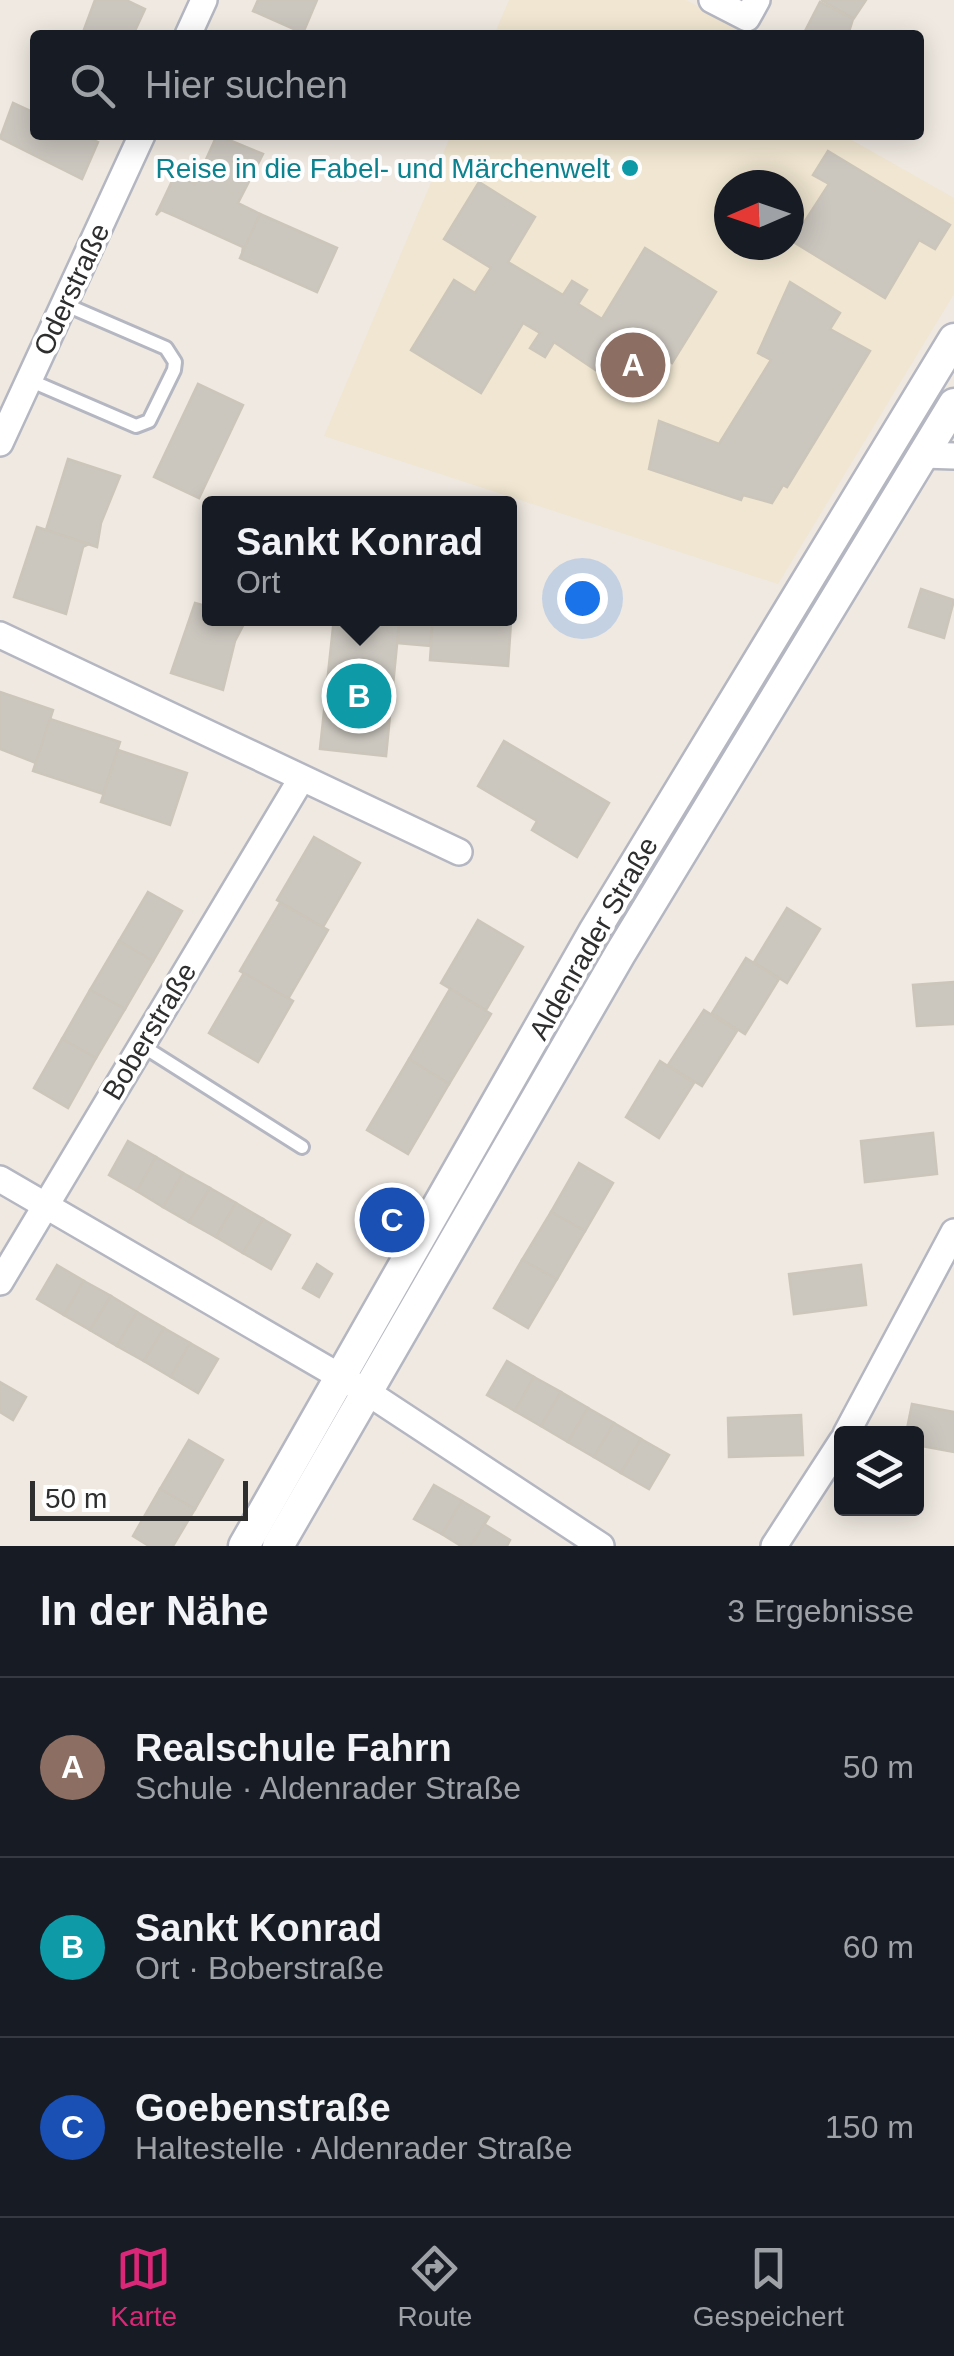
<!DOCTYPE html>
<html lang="de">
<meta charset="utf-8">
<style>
:root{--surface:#171b24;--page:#242831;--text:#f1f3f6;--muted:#9ea1a6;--line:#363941;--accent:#db2777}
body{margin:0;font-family:Helvetica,sans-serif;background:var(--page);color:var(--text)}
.controls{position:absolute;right:30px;bottom:30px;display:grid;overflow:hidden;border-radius:10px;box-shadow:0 5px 25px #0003}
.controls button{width:90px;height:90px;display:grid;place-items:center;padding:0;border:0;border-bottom:2px solid var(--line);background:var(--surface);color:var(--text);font:50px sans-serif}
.compass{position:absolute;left:714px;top:170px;width:90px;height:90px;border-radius:50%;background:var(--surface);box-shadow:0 5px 25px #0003;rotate:268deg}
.scale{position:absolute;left:30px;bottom:25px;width:218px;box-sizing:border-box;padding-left:10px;border:5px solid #2e2e2e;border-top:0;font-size:28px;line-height:35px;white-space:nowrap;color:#2e2e2e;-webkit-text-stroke:8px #fff;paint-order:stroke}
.you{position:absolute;left:582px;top:598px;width:35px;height:35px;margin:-25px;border:8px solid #fff;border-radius:50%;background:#1a73e8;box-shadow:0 0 0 15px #1a73e833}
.badge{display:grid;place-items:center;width:65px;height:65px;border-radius:50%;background:var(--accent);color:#fff;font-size:32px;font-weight:700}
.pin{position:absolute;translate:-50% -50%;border:5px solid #fff;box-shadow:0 2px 10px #0006}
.popup{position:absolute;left:202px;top:496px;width:315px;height:130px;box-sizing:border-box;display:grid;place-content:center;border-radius:10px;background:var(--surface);filter:drop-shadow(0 2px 8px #0005);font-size:32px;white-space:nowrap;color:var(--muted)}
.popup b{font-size:38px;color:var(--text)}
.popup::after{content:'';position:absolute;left:50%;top:100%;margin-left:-20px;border:20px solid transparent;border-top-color:var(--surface)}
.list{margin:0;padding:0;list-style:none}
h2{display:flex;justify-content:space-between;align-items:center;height:130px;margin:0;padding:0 40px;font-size:42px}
h2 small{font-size:32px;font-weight:400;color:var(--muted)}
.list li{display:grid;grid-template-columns:65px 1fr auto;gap:30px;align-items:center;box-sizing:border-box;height:180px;padding:0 40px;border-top:2px solid var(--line)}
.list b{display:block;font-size:38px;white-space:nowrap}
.list p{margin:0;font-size:32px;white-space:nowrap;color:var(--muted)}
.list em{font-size:32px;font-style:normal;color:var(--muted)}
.icon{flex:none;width:55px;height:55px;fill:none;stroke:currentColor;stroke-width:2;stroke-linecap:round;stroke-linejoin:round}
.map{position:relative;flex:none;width:954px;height:1546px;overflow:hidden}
.search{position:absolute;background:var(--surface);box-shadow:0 5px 25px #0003;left:30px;right:30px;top:30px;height:110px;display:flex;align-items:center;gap:25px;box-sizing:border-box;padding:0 35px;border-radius:10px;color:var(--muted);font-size:38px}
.sheet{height:670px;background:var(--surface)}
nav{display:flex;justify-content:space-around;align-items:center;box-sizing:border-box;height:140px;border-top:2px solid var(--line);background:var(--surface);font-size:28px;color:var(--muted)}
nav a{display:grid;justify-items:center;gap:5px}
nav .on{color:var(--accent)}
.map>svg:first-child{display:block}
.education{fill:#f0e6d1;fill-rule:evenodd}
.building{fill:#cbc7bf;stroke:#cbc5ba;stroke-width:2.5}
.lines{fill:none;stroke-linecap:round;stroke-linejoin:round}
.service-casing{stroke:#b4b7c1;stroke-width:18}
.minor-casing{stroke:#b4b7c1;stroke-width:30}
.tertiary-casing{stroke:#b4b7c1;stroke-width:35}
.service{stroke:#fff;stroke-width:12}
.minor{stroke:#fff;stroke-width:25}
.tertiary{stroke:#fff;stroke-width:30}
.culture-dot{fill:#0f9aa8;stroke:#fff;stroke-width:4}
.labels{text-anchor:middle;stroke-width:8;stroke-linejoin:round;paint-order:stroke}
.culture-label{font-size:28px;fill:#0d838f;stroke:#fff;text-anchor:end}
.street-label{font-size:28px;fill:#2e2e2e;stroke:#fff}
</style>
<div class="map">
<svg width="954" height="1546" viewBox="0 0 954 1546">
<rect width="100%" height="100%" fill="#efe9e1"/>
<g class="education">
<polygon points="509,0 686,0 738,27 733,35 494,35"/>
<path d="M451,135H843L954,198V294L778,584L324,436ZM729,185H789V245H729Z"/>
</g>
<g class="building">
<polygon points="95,0 126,0 145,9 133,35 82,35"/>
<polygon points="258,0 317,0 303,33 253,11"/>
<polygon points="821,0 866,0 854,18"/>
<polygon points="820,2 853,19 848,35 803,35"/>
<polygon points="13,103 35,113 35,135 83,135 98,142 82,179 0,138"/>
<polygon points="217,135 263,154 238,203 260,214 242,255 243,247 175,216 161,210 156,215 175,175 195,184"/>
<polygon points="828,151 950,225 935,249 919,240 885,298 792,241 829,184 813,175"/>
<polygon points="479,182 535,217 508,262 563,295 572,281 587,290 578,304 602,319 645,248 716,292 672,363 656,353 631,394 554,342 545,357 530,348 540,333 523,323 481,393 411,350 454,280 475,293 491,268 444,239"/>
<polygon points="260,214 337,248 317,292 240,258"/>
<polygon points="790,282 840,313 830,329 870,351 787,487 783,485 772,503 743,495 741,500 649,469 659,421 719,444 771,360 758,353"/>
<polygon points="198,384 243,405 199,498 154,477"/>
<polygon points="68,459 120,476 101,523 97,547 46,530"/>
<polygon points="37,527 89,544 83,547 66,614 14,597"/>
<polygon points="921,589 954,600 944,638 909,627"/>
<polygon points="195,603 209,607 209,618 246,620 235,641 223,690 171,673"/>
<polygon points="334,618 384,618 399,624 386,756 320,749"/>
<polygon points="384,618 433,618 430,646 398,643 399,624"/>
<polygon points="433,618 511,622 508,666 430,660"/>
<polygon points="0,692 53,710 36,763 0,749"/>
<polygon points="50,719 120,742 103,794 33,771"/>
<polygon points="504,741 609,803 577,857 532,830 537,821 478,786"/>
<polygon points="118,750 187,773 170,825 101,802"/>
<polygon points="314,837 360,863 323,927 277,900"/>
<polygon points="148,892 182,911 153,961 119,941"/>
<polygon points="280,903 328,930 288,999 240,971"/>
<polygon points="787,908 820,929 787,983 754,962"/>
<polygon points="478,920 523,947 486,1010 441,983"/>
<polygon points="119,941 153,961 125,1009 90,990"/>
<polygon points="746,958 779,979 745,1034 712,1013"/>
<polygon points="244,973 293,1001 258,1062 209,1033"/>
<polygon points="954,982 954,1024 917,1026 913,985"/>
<polygon points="450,989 491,1014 449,1084 409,1059"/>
<polygon points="90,990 125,1009 96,1058 62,1039"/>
<polygon points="704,1010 737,1031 702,1086 668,1065"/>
<polygon points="62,1039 96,1058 68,1108 34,1088"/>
<polygon points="409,1059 449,1084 408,1154 367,1130"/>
<polygon points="660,1061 694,1083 659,1138 626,1117"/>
<polygon points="933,1133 937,1174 865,1182 861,1141"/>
<polygon points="128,1141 156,1157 137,1191 109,1175"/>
<polygon points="156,1157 183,1173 163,1207 137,1191"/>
<polygon points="579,1163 613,1183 585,1231 551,1212"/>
<polygon points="183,1173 210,1188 189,1222 163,1207"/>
<polygon points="210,1188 236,1203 216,1237 189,1222"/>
<polygon points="236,1203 263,1219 243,1253 216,1237"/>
<polygon points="551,1212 585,1231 557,1279 522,1260"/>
<polygon points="263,1219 290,1235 271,1269 243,1253"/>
<polygon points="522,1260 557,1279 528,1328 494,1308"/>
<polygon points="317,1264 332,1274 319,1297 303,1288"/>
<polygon points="57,1265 84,1281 64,1315 37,1299"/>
<polygon points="861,1265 866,1305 794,1314 789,1274"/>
<polygon points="84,1281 111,1296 90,1330 64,1315"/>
<polygon points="111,1296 137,1312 117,1346 90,1330"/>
<polygon points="137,1312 164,1328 144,1361 117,1346"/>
<polygon points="164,1328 190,1343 171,1377 144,1361"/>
<polygon points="190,1343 218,1359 198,1393 171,1377"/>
<polygon points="507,1361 534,1377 515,1411 487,1395"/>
<polygon points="534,1377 561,1392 541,1426 515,1411"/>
<polygon points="0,1382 26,1397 13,1420 0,1412"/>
<polygon points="561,1392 588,1408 568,1442 541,1426"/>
<polygon points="912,1404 954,1412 954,1452 916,1445 916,1434 906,1434"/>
<polygon points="588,1408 614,1423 594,1457 568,1442"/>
<polygon points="801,1415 803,1455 729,1457 728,1418"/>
<polygon points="614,1423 641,1439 621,1473 594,1457"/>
<polygon points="641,1439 669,1455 649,1489 621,1473"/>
<polygon points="189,1440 223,1460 195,1509 160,1489"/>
<polygon points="434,1485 462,1501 442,1534 414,1519"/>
<polygon points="160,1489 195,1509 173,1546 149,1546 133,1536"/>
<polygon points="462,1501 489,1517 471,1546 461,1546 442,1534"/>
<polygon points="484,1524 510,1540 507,1546 471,1546"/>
</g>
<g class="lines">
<defs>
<g id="service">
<polyline points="29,380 136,426 149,421 174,370 175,362 166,348 64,304"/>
<polyline points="141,1045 302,1147"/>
</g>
<g id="minor">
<polyline points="712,0 747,18 757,0"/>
<polyline points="188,35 204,0"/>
<polyline points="0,443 142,135"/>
<polyline points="923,455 954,456"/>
<polyline points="0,635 459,852"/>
<polyline points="0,1179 370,1394 601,1546"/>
<polyline points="0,1282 300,781"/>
<polyline points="846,1434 954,1232"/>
<polyline points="774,1546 842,1441"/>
</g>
<g id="tertiary">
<polyline points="244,1546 595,930 954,339"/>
<polyline points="278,1546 620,954 954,404"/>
</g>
</defs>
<use href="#service" class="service-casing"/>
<use href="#minor" class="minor-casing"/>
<use href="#tertiary" class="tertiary-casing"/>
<use href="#service" class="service"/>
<use href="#minor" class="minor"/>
<use href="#tertiary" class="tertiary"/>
</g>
<circle class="culture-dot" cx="630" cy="168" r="10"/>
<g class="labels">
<g class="culture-label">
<text x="610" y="178">Reise in die Fabel- und Märchenwelt</text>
</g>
<g class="street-label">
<text transform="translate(71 289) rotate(-65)" y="10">Oderstraße</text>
<text transform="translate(593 938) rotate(-60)" y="10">Aldenrader Straße</text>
<text transform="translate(149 1031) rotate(-59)" y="10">Boberstraße</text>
</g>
</g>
</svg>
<div class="controls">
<button><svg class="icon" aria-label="layers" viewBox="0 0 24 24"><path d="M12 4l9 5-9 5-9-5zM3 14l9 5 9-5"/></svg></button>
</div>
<svg class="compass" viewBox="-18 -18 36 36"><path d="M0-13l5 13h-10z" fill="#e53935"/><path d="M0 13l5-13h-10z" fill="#9ea1a6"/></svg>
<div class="scale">50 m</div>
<div class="you"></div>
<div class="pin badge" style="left:633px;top:365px;background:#8d6e63">A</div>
<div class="pin badge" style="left:359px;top:696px;background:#0f9aa8">B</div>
<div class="popup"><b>Sankt Konrad</b>Ort</div>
<div class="pin badge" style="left:392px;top:1220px;background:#1a4fb4">C</div>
<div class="search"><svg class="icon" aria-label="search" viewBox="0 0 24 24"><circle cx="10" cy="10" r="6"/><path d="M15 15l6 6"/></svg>Hier suchen</div>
</div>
<section class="sheet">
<h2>In der Nähe<small>3 Ergebnisse</small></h2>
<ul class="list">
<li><span class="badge" style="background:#8d6e63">A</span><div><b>Realschule Fahrn</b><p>Schule · Aldenrader Straße</p></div><em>50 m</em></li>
<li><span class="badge" style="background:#0f9aa8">B</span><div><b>Sankt Konrad</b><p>Ort · Boberstraße</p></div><em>60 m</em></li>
<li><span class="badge" style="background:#1a4fb4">C</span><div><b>Goebenstraße</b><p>Haltestelle · Aldenrader Straße</p></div><em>150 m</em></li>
</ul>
</section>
<nav>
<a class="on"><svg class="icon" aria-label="map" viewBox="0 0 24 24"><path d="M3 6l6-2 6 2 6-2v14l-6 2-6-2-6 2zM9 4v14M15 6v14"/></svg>Karte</a>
<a><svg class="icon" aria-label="directions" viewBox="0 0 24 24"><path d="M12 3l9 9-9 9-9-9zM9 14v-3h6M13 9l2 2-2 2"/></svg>Route</a>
<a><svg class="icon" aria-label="saved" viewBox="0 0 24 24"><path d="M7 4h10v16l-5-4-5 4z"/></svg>Gespeichert</a>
</nav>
